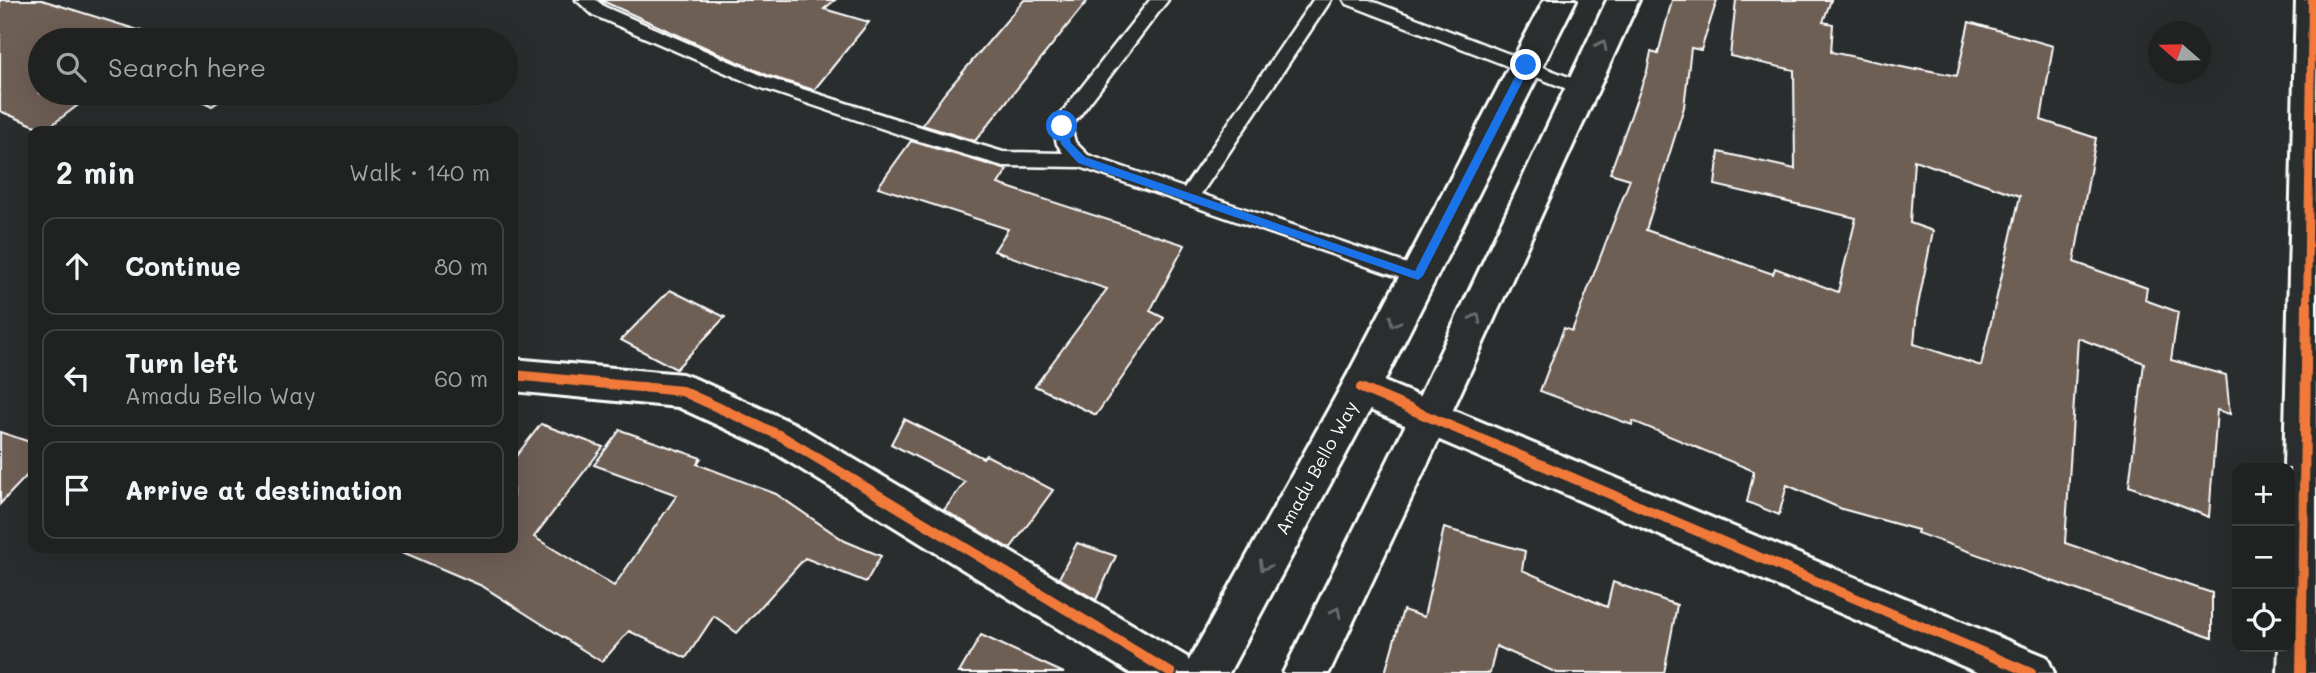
<!DOCTYPE html>
<meta charset="utf-8">
<style>
:root{--surface:#202222;--page:#282a2a;--text:#f1f3f6;--muted:#a2a4a5;--line:#3d3f40}
body{margin:0;font-family:Mali,sans-serif;background:var(--page);color:var(--text)}
.controls{position:absolute;right:21px;bottom:21px;display:grid;overflow:hidden;border-radius:14px;box-shadow:0 7px 28px #0002}
.controls button{width:63px;height:63px;display:grid;place-items:center;padding:0;border:0;border-bottom:2px solid var(--line);background:var(--surface);color:var(--text);font:35px sans-serif}
.compass{position:absolute;left:2148px;top:21px;width:63px;height:63px;border-radius:50%;background:var(--surface);box-shadow:0 7px 28px #0002;rotate:290deg}
.stop{position:absolute;width:21px;height:21px;margin:-16px;border:5px solid #1a73e8;border-radius:50%;background:#fff}
.stop.end{background:#1a73e8;border-color:#fff;box-shadow:0 2px 7px #0008}
.list{margin:0;padding:0;list-style:none}
h2{display:flex;justify-content:space-between;align-items:center;height:91px;margin:0;padding:0 28px;font-size:30px}
h2 small{font-size:23px;font-weight:400;color:var(--muted)}
.list li{display:grid;grid-template-columns:46px 1fr auto;gap:21px;align-items:center;box-sizing:border-box;height:98px;margin:0 14px 14px;padding:0 14px;border:2px solid var(--line);border-radius:14px}
.list b{display:block;font-size:26px;white-space:nowrap}
.list p{margin:0;font-size:23px;white-space:nowrap;color:var(--muted)}
.list em{font-size:23px;font-style:normal;color:var(--muted)}
.icon{flex:none;width:38px;height:38px;fill:none;stroke:currentColor;stroke-width:2;stroke-linecap:round;stroke-linejoin:round}
.map{position:relative;flex:none;width:2316px;height:673px;overflow:hidden}
.search{position:absolute;background:var(--surface);box-shadow:0 7px 28px #0002;left:28px;top:28px;width:490px;height:77px;display:flex;align-items:center;gap:18px;box-sizing:border-box;padding:0 24px;border-radius:38px;color:var(--muted);font-size:26px}
.panel{position:absolute;background:var(--surface);box-shadow:0 7px 28px #0002;left:28px;top:126px;width:490px;height:427px;border-radius:14px}
.map>svg:first-child{display:block}
.building{fill:#6e5f54;stroke:#fff;stroke-width:2;fill-rule:evenodd}
.lines{fill:none;stroke-linecap:round;stroke-linejoin:round}
.service-casing{stroke:#fff;stroke-width:5}
.minor-casing{stroke:#fff;stroke-width:6}
.primary-casing{stroke:#fff;stroke-width:6}
.service{fill:#2a2d2e;fill-rule:evenodd}
.minor{fill:#2a2d2e;fill-rule:evenodd}
.primary{fill:#2a2d2e;fill-rule:evenodd}
.cycleway-far1-casing{stroke:#2a2d2e;stroke-width:11}
.cycleway-casing{stroke:#2a2d2e;stroke-width:14}
.cycleway-far1{stroke:#f17a3a;stroke-width:8}
.cycleway{stroke:#f17a3a;stroke-width:10}
.oneway{stroke:#6a6c6d}
.route{fill:#1a73e8}
.labels{text-anchor:middle;stroke-width:7;stroke-linejoin:round;paint-order:stroke}
.street-label{font-size:18px;fill:#fff;stroke:#2a2d2e}
</style>
<div class="map">
<svg width="2316" height="673" viewBox="0 0 2316 673">
<rect width="100%" height="100%" fill="#2a2d2e"/>
<filter id="ink" filterUnits="userSpaceOnUse"><feTurbulence type="fractalNoise" baseFrequency=".0143" numOctaves="2"/><feDisplacementMap in="SourceGraphic" scale="14" xChannelSelector="R" yChannelSelector="G"/><feConvolveMatrix kernelMatrix="1 2 1 2 8 2 1 2 1" color-interpolation-filters="sRGB"/></filter>
<g filter="url(#ink)">
<g class="building">
<polygon points="0,0 42,0 170,40 40,40 40,93 94,93 45,130 0,111"/>
<polygon points="600,0 835,0 824,9 869,22 814,90 769,76"/>
<polygon points="1024,0 1088,0 975,141 922,125 944,94"/>
<path d="M1672,0H1717L1701,50L1691,48L1684,107L1646,230L1773,274L1775,268L1838,292L1856,218L1715,185L1719,152L1795,169L1794,70L1730,56L1736,0H1831L1823,22L1833,24L1831,52L1916,70V68L1957,76L1969,22L2053,46L2041,120L2096,138L2074,262L2147,288L2145,300L2178,312L2171,360L2226,375L2230,414L2217,410L2209,517L2129,486L2144,363L2078,338L2065,543L2212,593V638L1917,533L1918,530L1842,509L1787,485L1779,515L1747,502L1754,471L1633,421L1632,425L1540,391L1564,328L1572,331L1630,179L1610,173L1647,71L1651,52L1658,54ZM1914,160L2020,196L1981,366L1914,344L1917,310L1933,231L1910,223Z"/>
<polygon points="186,93 231,93 212,106"/>
<polygon points="911,141 1007,170 998,184 1185,245 1150,311 1164,318 1096,415 1035,386 1107,289 994,251 1008,229 878,187"/>
<polygon points="670,290 725,317 676,369 621,340"/>
<polygon points="904,419 983,458 986,455 1053,490 1010,549 944,510 965,482 891,444"/>
<polygon points="541,424 603,447 534,537 614,586 677,495 594,465 620,430 701,458 697,464 776,494 845,541 881,556 866,582 805,558 737,633 714,616 686,658 629,631 602,662 482,586 393,548 513,548 513,460"/>
<polygon points="0,432 33,443 33,469 0,504"/>
<polygon points="1444,528 1525,551 1522,570 1607,607 1613,582 1677,605 1664,673 1557,673 1496,646 1490,673 1385,673 1403,610 1424,617"/>
<polygon points="1077,543 1116,556 1096,600 1059,578"/>
<polygon points="981,635 1064,673 959,673"/>
</g>
<g class="lines">
<defs>
<g id="service">
<polygon points="576,0 596,0 605,7 768,78 930,130 1003,152 1063,153 1057,144 1053,126 1055,121 1150,0 1168,0 1071,127 1075,142 1088,155 1184,188 1313,0 1331,0 1201,194 1425,270 1428,276 1425,282 1418,284 1080,167 1003,166 916,140 756,86 593,15"/>
<polygon points="1344,0 1369,0 1587,84 1590,88 1587,92 1575,92 1347,4"/>
</g>
<g id="minor">
<polygon points="2296,0 2316,0 2316,673 2278,673 2279,647 2290,647 2290,468 2284,468"/>
<polygon points="513,359 682,374 696,379 795,424 1187,657 1194,673 1130,673 767,448 678,407 513,391"/>
<polygon points="1361,372 2047,657 2054,673 1979,673 1347,400 1341,388 1347,376"/>
</g>
<g id="primary">
<polygon points="1544,0 1576,0 1375,400 1229,673 1182,673 1347,376"/>
<polygon points="1607,0 1639,0 1450,416 1329,673 1283,673 1412,412"/>
</g>
</defs>
<use href="#service" class="service-casing"/>
<use href="#minor" class="minor-casing"/>
<use href="#primary" class="primary-casing"/>
<use href="#service" class="service"/>
<use href="#minor" class="minor"/>
<use href="#primary" class="primary"/>
<defs>
<polyline id="cycleway-far1" points="2307,305 2312,0"/>
<g id="cycleway">
<polyline points="513,375 682,391 781,436 1171,673"/>
<polyline points="1361,388 2031,673"/>
<polyline points="2301,673 2307,304"/>
</g>
</defs>
<use href="#cycleway-far1" class="cycleway-far1-casing"/>
<use href="#cycleway" class="cycleway-casing"/>
<use href="#cycleway-far1" class="cycleway-far1"/>
<use href="#cycleway" class="cycleway"/>
</g>
<defs><path id="oneway-chevron" d="M-2-3.5L2.5 0L-2 3.5" fill="none" stroke-width="1.6" stroke-linecap="round" stroke-linejoin="round" transform="scale(1.75)"/></defs>
<g class="oneway">
<use href="#oneway-chevron" transform="translate(1602 45) rotate(-65)"/>
<use href="#oneway-chevron" transform="translate(1476 318) rotate(-65)"/>
<use href="#oneway-chevron" transform="translate(1394 322) rotate(117)"/>
<use href="#oneway-chevron" transform="translate(1264 566) rotate(119)"/>
<use href="#oneway-chevron" transform="translate(1336 612) rotate(-64)"/>
</g>
</g>
<polygon class="route" points="1526,62 1531,65 1423,276 1418,280 1078,163 1061,144 1057,126 1066,124 1071,143 1085,157 1415,271 1521,65"/>
<g class="labels">
<g class="street-label">
<text transform="translate(1317 468) rotate(-61)" y="6">Amadu Bello Way</text>
</g>
</g>
</svg>
<div class="controls">
<button>+</button>
<button>−</button>
<button><svg class="icon" aria-label="locate" viewBox="0 0 24 24"><circle cx="12" cy="12" r="6"/><path d="M12 2v4M12 18v4M2 12h4M18 12h4"/></svg></button>
</div>
<svg class="compass" viewBox="-18 -18 36 36"><path d="M0-13l5 13h-10z" fill="#e53935"/><path d="M0 13l5-13h-10z" fill="#a2a4a5"/></svg>
<div class="stop" style="left:1062px;top:126px"></div>
<div class="stop end" style="left:1526px;top:65px"></div>
<div class="search"><svg class="icon" aria-label="search" viewBox="0 0 24 24"><circle cx="10" cy="10" r="6"/><path d="M15 15l6 6"/></svg>Search here</div>
<section class="panel">
<h2>2 min<small>Walk · 140 m</small></h2>
<ul class="list">
<li><svg class="icon" aria-label="ahead" viewBox="0 0 24 24"><path d="M12 20V5M6 11l6-6 6 6"/></svg><div><b>Continue</b></div><em>80 m</em></li>
<li><svg class="icon" aria-label="left" viewBox="0 0 24 24"><path d="M17 20v-9H6M10 6l-5 5 5 5"/></svg><div><b>Turn left</b><p>Amadu Bello Way</p></div><em>60 m</em></li>
<li><svg class="icon" aria-label="arrive" viewBox="0 0 24 24"><path d="M6 21V4h12l-3 4 3 4H6"/></svg><div><b>Arrive at destination</b></div></li>
</ul>
</section>
</div>
